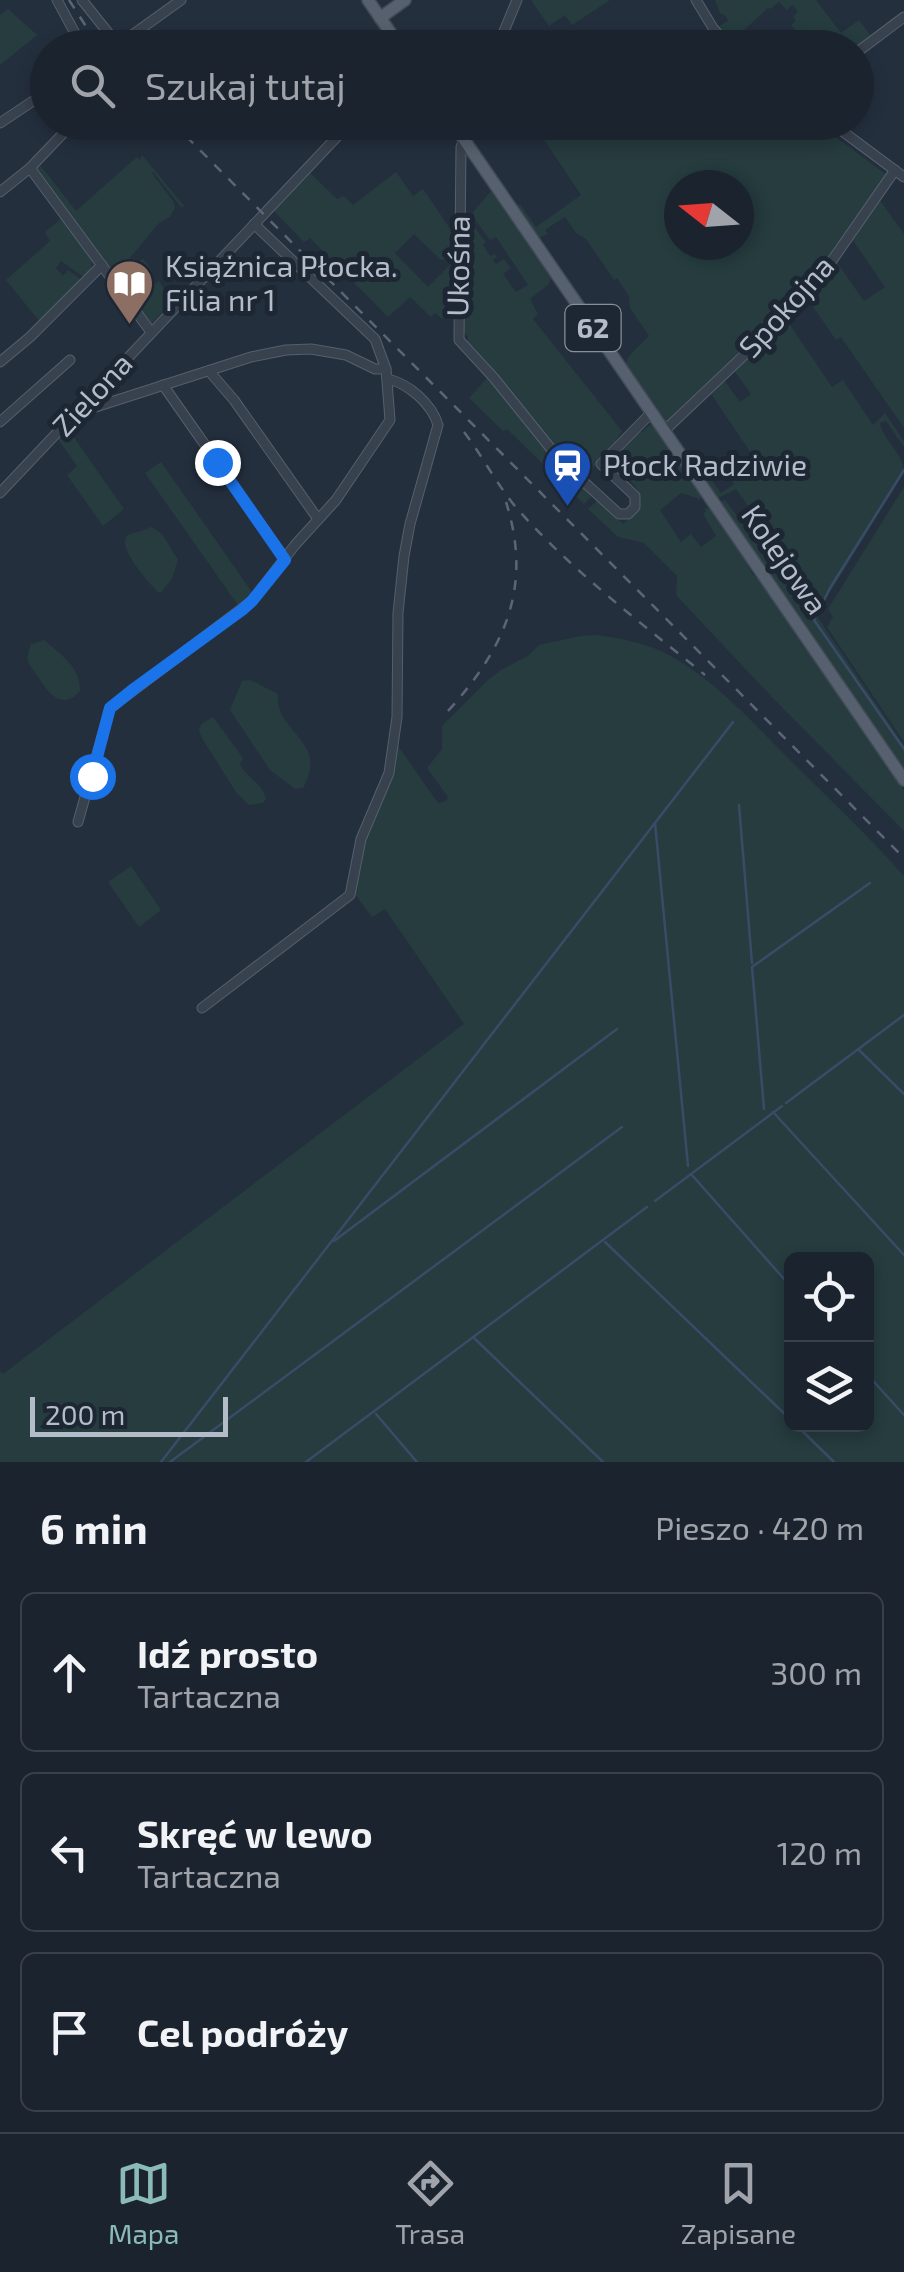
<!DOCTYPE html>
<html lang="pl">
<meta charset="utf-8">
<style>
:root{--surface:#1b232e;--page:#282f3a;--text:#f1f3f6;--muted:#a0a4aa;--line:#39404a;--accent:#8bbbb9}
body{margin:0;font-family:"Exo 2",sans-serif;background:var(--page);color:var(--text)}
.controls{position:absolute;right:30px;bottom:30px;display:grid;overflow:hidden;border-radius:15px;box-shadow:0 5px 15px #0003}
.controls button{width:90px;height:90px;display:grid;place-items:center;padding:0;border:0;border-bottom:2px solid var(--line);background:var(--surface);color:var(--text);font:50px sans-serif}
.compass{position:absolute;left:664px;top:170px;width:90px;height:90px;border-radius:50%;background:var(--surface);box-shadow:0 5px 15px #0003;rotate:287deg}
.scale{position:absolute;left:30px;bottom:25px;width:198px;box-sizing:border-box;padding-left:10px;border:5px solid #b4bcc9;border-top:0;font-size:28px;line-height:35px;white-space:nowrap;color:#b4bcc9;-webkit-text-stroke:8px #1d2633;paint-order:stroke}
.stop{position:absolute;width:30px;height:30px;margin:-22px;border:8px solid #1a73e8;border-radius:50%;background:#fff}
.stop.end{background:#1a73e8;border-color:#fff;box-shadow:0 2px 10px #0008}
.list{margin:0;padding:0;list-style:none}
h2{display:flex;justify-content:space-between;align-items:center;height:130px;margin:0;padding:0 40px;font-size:42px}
h2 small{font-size:32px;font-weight:400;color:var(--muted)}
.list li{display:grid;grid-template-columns:65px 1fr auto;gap:30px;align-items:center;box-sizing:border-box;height:160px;margin:0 20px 20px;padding:0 20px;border:2px solid var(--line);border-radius:15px}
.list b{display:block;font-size:38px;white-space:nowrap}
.list p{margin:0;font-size:32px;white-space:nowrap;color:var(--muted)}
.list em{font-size:32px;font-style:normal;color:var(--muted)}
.icon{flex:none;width:55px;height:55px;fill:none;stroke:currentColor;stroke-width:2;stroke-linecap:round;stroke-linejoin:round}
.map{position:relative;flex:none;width:904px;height:1462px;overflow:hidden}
.search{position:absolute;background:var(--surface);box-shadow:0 5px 15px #0003;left:30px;right:30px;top:30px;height:110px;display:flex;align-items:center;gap:25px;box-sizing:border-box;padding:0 35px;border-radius:55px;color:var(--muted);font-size:38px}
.sheet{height:670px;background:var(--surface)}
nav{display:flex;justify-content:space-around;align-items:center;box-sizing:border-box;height:140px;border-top:2px solid var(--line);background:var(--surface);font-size:28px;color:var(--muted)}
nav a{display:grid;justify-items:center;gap:5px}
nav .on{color:var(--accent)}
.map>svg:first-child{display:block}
.green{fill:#263c3f;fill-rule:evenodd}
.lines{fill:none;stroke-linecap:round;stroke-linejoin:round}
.stream{stroke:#394c67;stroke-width:2.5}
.minor-casing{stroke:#565f6c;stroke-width:11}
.major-casing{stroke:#414a57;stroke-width:14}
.minor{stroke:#38414e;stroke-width:9}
.major{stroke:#56606e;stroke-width:11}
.rail{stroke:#5a6575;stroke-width:2.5;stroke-dasharray:10 10;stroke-linecap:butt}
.route{stroke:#1a73e8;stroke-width:12}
.labels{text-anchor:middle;stroke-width:10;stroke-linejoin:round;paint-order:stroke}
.shield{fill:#1d2633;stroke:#878f9c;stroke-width:2.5}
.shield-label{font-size:28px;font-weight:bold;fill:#b4bcc9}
.street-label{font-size:30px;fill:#b4bcc9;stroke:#1d2633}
.poi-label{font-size:30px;fill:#b4bcc9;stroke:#1d2633;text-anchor:start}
</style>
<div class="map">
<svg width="904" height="1462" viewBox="0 0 904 1462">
<rect width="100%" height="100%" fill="#242f3e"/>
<g class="green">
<polygon points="531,0 610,0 572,25 565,15 549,26"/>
<polygon points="715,0 816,0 841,33 859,20 871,36 856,47 852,47 842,34 822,47 804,47 808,43 791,25 796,21 793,17 798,11 792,5 787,10 779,2 770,9 768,8 734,39 744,47 734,47 716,28 728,21 726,16 720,13"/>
<polygon points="8,9 37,35 0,65 0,15"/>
<path d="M576,122L817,123L888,176L794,305L666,423L626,364L628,357L649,336L630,308L629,296L617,278L614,280L586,239L576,233L565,217L545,230L548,234L539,238L517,206L520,204L536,227L581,195L533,123H565L571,131L578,126ZM679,185H739V245H679Z"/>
<polygon points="142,155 184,206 182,208 153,172 151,172 173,201 175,207 170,217 159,223 119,271 115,273 36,173 36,168 40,165 76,211 137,157 140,160"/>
<polygon points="309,172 337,199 344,196 353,205 396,172 413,196 423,189 457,239 457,248 449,258 441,260 414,234 395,253 428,287 452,263 457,268 456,312 450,320 441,318 435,313 431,317 410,297 388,317 310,238 304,242 273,210"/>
<polygon points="491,191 551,278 549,284 530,299 538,314 533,319 622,431 613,446 592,469 587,468 580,475 563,461 468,345 468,337 463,331 461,210 486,242 483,245 490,256 495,254 497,257 493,260 496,264 504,259 511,268 503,274 516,292 528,285 496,237 490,240 473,217 473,212"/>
<polygon points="879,199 904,234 904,428 841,337 836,340 807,298 836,261 864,301 885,287 852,239"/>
<polygon points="62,218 93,260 90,272 85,278 61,261 56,268 63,276 68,270 82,280 40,322 6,280 50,241 45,232"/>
<polygon points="133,258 139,262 143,258 152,271 148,275 154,284 159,281 172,302 150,325 119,284 122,274"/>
<path d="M786,319L832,387L843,380L873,425L885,413L904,441V447L886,421L880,423C884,442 904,453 904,473L816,615L904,745V770L720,502L725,500L752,535L762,526L736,489L718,498L700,473L704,470L721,493L734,484L718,461L727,454L739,470L755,459L711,394L724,380L740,402L751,394L733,369Z"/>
<polygon points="488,377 592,496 584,504 507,429 503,431 469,398"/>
<path d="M650,425L653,426L701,496L699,501L697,498L681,493L660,510L681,542L691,534L701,547L716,536L703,514L706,511L704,508L712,509L746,559L752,574L762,582L802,644L816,660L904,790V831L769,694L676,595L677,576L644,543L618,537L588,509L598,500L623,524C629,519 639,511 640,504C644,487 619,471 608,464L638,432H642Z"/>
<polygon points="68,429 124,509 103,526 67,475 77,466 58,439"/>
<polygon points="161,462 254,595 240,608 145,473"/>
<polygon points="904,487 904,742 827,627 833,617 828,609"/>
<path d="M150,527C166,532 168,547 178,559L172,579L161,592H158C149,583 117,548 127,536C131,532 143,532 150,527Z"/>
<path d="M596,635C619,638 642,642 663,652C713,677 752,722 791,761C829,799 869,836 904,876V1462H0V1371L3,1374L464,1024L385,909L372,917L354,893L362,845L396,743L438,803L446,801L448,797L427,768L442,749V726L488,680L501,670L528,656L539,645L581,636ZM792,1260H866V1424H792Z"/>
<path d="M44,640C60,654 81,667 80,691C62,712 47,692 37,675C35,673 29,664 28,661C27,655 29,650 31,644Z"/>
<path d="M250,680L278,694C275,734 330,740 303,788L295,789L270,770L230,710L242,681Z"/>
<path d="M213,717L243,758L240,764C246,778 262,782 266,799L263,803L249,805L236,792L203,740L199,731L201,724Z"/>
<polygon points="131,866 161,910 139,927 108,882"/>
</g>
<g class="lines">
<g class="stream">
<polyline points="904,470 830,588 814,620 904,749"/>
<polyline points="739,805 752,963"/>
<polyline points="655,823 688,1166"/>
<polyline points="859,1050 904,1094"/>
<polyline points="786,1103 904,1015"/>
<polyline points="764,1109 752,967 870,883"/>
<polyline points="773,1112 904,1255"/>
<polyline points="691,1174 792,1288"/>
<polyline points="655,1201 782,1106"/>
<polyline points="334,1241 617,1029"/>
<polyline points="605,1242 792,1421"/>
<polyline points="474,1338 603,1462"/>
<polyline points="866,1373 904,1415"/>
<polyline points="376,1414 417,1462"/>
<polyline points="795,1424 834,1462"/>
<polyline points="161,1462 733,722"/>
<polyline points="170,1462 622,1127"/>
<polyline points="306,1462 647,1207"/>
</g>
<defs>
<g id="minor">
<polyline points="57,0 83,48"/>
<polyline points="82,0 118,45"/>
<polyline points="696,0 713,28 729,48"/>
<polyline points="114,48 181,0"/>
<polyline points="497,48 517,0"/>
<polyline points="856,53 904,17"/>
<polyline points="830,122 904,177"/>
<polyline points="0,123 48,91"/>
<polyline points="464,140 461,147 459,340 494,378 560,460 619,514 628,514 635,507 635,496 601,464 651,413"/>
<polyline points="30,168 74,122"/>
<polyline points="0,192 30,168 151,332"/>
<polyline points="0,362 30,337 102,265"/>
<polyline points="209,371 234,400 318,519"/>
<polyline points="163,385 285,559"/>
<polyline points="77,413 251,357 286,350 311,349 346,355 375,369 386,369"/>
<polyline points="0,422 70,360"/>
<polyline points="664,431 796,306 831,262 895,170"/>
<polyline points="0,493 351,122"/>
<polyline points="78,822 110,708 252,601 295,545 336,500 390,420 386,369 375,339 254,224"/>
<path d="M202,1008L350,895L361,839L389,773L397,717L398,613L404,556L410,524L438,425C432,404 409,384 388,379"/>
</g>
<g id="major">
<polyline points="368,0 401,48"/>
<polyline points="380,18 405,0"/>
<polyline points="452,122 904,780"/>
</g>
</defs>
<use href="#minor" class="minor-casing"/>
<use href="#major" class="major-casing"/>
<use href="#minor" class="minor"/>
<use href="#major" class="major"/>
<g class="rail">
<polyline points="69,0 100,48"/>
<polyline points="172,122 904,858"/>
<path d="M464,432C484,458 499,489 521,513C576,574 641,623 705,675"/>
<path d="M448,711C505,648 533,587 506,502"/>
</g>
</g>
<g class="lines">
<polyline class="route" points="92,776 110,708 135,688 242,610 252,601 285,560 217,462"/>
</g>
<defs>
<symbol id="library-pin" viewBox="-11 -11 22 30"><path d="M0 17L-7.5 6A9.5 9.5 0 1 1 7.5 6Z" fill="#8d6e63" stroke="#1d2633"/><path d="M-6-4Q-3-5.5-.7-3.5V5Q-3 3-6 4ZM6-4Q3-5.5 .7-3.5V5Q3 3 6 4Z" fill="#fff"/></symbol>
<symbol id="station-pin" viewBox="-11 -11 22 30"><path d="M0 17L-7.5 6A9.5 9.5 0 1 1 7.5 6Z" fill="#1a4fb4" stroke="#1d2633"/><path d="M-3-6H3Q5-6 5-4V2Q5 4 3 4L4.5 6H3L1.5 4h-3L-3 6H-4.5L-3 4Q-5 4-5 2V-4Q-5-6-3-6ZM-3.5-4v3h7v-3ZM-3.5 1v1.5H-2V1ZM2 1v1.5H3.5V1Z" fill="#fff"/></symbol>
</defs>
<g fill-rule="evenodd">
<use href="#library-pin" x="102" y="256" width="55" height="75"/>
<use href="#station-pin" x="540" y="438" width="55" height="75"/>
</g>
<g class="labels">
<rect class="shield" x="565.5" y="305" width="55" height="46" rx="8"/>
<g class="shield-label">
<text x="593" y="338">62</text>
</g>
<g class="street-label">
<text transform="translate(459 266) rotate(-89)" y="10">Ukośna</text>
<text transform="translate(787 307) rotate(-48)" y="10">Spokojna</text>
<text transform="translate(93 395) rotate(-47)" y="10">Zielona</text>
<text transform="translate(784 560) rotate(55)" y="10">Kolejowa</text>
</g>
<g class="poi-label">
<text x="165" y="277">Książnica Płocka.<tspan x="165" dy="34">Filia nr 1</tspan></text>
<text x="603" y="476">Płock Radziwie</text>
</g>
</g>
</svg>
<div class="controls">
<button><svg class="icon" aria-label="locate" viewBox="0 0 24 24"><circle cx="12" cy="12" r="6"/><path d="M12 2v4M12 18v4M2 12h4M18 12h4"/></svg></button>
<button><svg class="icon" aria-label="layers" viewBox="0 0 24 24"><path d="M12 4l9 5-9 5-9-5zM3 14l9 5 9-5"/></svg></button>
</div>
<svg class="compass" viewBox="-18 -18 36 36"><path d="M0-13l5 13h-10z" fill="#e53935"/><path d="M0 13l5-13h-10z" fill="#a0a4aa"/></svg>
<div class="scale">200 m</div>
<div class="stop" style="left:92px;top:776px"></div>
<div class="stop end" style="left:217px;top:462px"></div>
<div class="search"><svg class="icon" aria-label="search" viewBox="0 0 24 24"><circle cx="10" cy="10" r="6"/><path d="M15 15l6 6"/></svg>Szukaj tutaj</div>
</div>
<section class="sheet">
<h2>6 min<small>Pieszo · 420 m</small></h2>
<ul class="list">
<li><svg class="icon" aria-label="ahead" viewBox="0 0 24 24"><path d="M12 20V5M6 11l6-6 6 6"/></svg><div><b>Idź prosto</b><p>Tartaczna</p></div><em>300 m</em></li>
<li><svg class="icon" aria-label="left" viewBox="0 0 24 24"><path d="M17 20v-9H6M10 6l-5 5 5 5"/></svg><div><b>Skręć w lewo</b><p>Tartaczna</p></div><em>120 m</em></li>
<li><svg class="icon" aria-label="arrive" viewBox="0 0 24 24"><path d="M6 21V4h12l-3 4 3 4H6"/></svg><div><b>Cel podróży</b></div></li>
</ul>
</section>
<nav>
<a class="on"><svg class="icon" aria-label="map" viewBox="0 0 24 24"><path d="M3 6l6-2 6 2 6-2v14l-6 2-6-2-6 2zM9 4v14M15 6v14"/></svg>Mapa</a>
<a><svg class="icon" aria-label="directions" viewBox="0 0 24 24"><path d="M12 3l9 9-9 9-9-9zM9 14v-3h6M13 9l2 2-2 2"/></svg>Trasa</a>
<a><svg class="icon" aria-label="saved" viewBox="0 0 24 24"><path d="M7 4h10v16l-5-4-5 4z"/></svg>Zapisane</a>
</nav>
